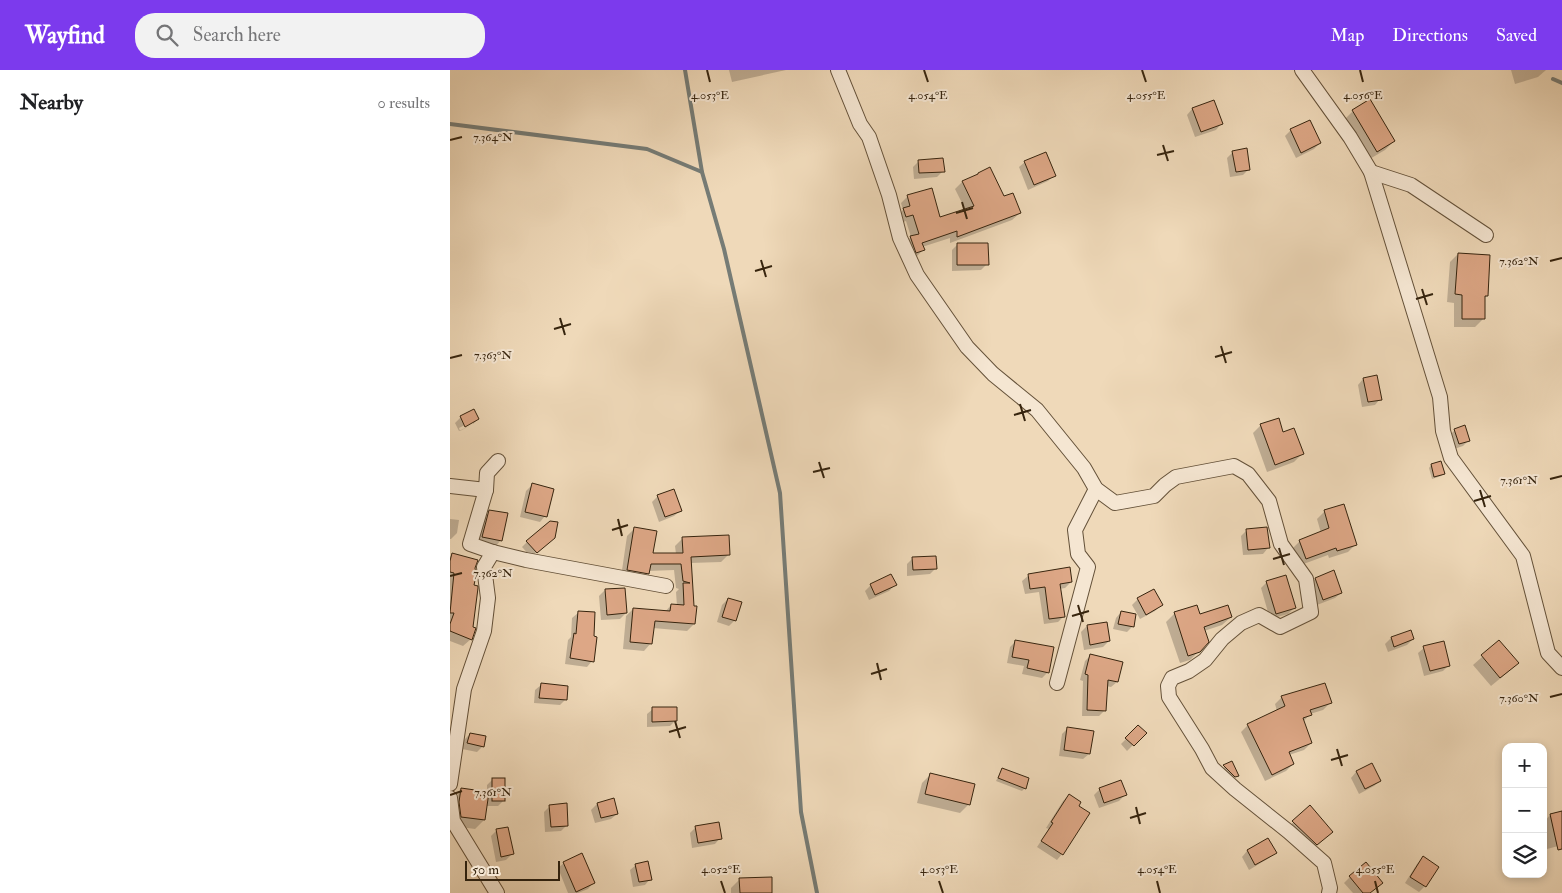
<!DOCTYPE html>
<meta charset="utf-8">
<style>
:root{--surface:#fff;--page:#f2f2f2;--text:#202124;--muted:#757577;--line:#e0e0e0;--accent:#7c3aed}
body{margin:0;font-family:"IM FELL Double Pica",serif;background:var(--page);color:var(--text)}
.controls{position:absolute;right:15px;bottom:15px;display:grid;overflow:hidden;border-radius:10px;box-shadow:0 2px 8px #0003}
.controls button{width:45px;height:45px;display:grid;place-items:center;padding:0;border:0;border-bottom:1px solid var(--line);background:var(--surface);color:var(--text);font:25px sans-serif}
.scale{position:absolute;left:15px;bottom:12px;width:95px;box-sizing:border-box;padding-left:5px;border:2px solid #36240e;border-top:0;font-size:14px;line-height:18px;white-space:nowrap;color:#36240e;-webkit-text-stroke:4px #f5e6d2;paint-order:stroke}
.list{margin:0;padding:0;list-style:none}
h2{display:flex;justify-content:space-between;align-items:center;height:65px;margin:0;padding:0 20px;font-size:21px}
h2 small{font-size:16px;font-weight:400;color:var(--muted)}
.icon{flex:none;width:28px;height:28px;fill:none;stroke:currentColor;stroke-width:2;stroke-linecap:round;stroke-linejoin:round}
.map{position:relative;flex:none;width:1112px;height:823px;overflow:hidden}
header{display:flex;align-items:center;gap:30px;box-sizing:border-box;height:70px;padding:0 25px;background:var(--accent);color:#fff}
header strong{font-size:24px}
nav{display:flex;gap:28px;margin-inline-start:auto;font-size:18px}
.search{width:350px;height:45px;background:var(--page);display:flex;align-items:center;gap:12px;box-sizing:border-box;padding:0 18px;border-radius:20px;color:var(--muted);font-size:19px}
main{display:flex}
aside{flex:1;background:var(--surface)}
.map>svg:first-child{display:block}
.shadow{fill:#0003}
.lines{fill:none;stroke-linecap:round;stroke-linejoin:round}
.stream{stroke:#767c76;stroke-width:4}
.building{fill:#dda786;stroke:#36240e}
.minor-casing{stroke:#645139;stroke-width:16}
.minor{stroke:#f5e6d2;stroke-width:14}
.ticks{fill:none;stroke:#36240e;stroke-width:2}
.ticks-label{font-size:12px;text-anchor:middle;fill:#36240e;stroke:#f5e6d2;stroke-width:4;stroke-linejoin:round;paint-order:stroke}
</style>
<header>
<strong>Wayfind</strong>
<div class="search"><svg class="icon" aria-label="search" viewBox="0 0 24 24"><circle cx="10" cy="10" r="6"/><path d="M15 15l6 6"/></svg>Search here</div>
<nav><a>Map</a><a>Directions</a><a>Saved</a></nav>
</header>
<main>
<aside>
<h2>Nearby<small>0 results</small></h2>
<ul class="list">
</ul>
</aside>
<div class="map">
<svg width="1112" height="823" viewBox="0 0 1112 823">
<rect width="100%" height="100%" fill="#efd9b9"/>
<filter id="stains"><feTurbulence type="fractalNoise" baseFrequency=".004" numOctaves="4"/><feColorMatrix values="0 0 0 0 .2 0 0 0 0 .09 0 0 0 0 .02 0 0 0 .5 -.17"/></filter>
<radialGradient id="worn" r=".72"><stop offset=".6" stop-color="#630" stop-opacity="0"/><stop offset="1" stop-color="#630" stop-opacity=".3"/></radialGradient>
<g class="shadow">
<polygon points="279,0 336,0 282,12"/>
<polygon points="1061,0 1096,0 1088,7 1065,14"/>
<polygon points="919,31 944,71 935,80 918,90 894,50 903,41"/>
<polygon points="742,39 771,54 766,60 745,67 737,45"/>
<polygon points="841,60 870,73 864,79 846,88 835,66"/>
<polygon points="783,82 799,99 793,105 780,107 777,88"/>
<polygon points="469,91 493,101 487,107 464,109 463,97"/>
<polygon points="575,92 604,105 598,111 578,120 569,97"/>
<polygon points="512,112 553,128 570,143 562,150 500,173 500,168 472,177 473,180 466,187 453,175 461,167 456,151 449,154 447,146 453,140 451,133 458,126 490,149 516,141 505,119"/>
<polygon points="508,174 537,194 531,200 502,201 502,180"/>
<polygon points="1008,184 1037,226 1033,229 1034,248 1025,257 1004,257 1004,233 997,232 1000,192"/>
<polygon points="913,309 930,329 925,335 912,337 908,315"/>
<polygon points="23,341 28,349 23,354 23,351 9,358 10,361 23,354 9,361 5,353 11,347"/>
<polygon points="811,355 832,363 852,384 844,392 817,402 803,363"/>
<polygon points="1005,360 1019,370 1013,376 1004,379 999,366"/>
<polygon points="990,393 994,404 991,406 982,409 979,398 981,395"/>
<polygon points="82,415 95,446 90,452 70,447 76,421"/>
<polygon points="208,426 230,441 224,446 209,452 202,432"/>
<polygon points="40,441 51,470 46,476 27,472 34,447"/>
<polygon points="875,441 906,474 898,482 879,488 878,485 848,496 842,479 850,471 871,463 867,449"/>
<polygon points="0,449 9,450 7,463 1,469 0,469"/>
<polygon points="185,458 201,485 226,484 225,476 233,468 278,485 271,492 240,493 244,554 237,561 203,558 201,573 194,581 173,579 176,546 183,539 215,542 221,535 227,536 226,522 229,519 226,518 224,500 199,501 198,503 191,511 171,507 177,466"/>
<polygon points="797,460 818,478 813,484 793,485 791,466"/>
<polygon points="77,472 98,473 81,487 72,477"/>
<polygon points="3,484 22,516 21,569 13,576 0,571 0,487"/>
<polygon points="462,489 486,498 480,504 457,506 457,494"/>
<polygon points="619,499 621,512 615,518 609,519 614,546 608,552 594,554 589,522 575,524 572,511 578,506"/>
<polygon points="865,509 891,523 885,528 867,535 860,514"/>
<polygon points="817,512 844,538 838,544 820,549 811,518"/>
<polygon points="421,515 445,515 439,521 419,530 415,521"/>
<polygon points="155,520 176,543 170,549 151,550 149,526"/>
<polygon points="278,529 285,550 279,556 267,552 272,535"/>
<polygon points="688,529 711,535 705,541 690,549 682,535"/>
<polygon points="671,542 683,556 677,562 663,559 666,548"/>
<polygon points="128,543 142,567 142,591 137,597 115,594 118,570 121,567 122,548"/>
<polygon points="725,543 749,546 781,547 772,555 754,561 749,581 740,590 730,593 716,552"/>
<polygon points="656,553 659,571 653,577 634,580 631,562 637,556"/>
<polygon points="960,561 963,569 957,575 938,582 935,574 941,568"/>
<polygon points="566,571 598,602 592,608 572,604 574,596 557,593 560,577"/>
<polygon points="1049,572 1058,602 1041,616 1023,595"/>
<polygon points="974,578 999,595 993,601 974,606 968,583"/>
<polygon points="641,585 667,612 661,617 656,616 655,640 649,646 632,646 633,611 630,610 635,591"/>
<polygon points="91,615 116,629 110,635 84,633 85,620"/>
<polygon points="832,627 880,633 873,640 860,644 853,652 861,673 854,680 839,685 843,694 836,701 815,711 791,662 798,655 827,641 825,634"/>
<polygon points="203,639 226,650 220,656 197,657 197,644"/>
<polygon points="688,657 695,663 677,681 671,674"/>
<polygon points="618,658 639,684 633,689 609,686 612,664"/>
<polygon points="20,664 33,676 27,682 12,679 14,670"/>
<polygon points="782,693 788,705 782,709 771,699"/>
<polygon points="922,694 930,711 924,716 909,724 901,708 906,702"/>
<polygon points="552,699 575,718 572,721 546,711"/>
<polygon points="481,704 519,734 510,743 467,733 472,713"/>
<polygon points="43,709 54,730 48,736 36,736 34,750 25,759 3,756 3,729 12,720 37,723 37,715"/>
<polygon points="650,719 675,725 669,731 649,738 644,725"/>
<polygon points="619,725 612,784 607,790 587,777 599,759 596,758 613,731"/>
<polygon points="163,730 167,744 161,749 145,753 141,740 147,734"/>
<polygon points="100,736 117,755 111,761 95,762 94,742"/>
<polygon points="860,737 872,771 858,783 834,761"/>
<polygon points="1100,745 1112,775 1097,779 1093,763 1093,753"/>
<polygon points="246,757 270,768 265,774 242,778 240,763"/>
<polygon points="46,761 62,784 56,790 46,792 41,766"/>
<polygon points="818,770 825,782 819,788 799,800 792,787 797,781"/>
<polygon points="973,788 987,797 975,816 969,822 955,813 967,794"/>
<polygon points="114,793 143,813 138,819 128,823 118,823 108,798"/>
<polygon points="186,795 200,809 195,815 183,817 180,800"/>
<polygon points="900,807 919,823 903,823 894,813"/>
<polygon points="290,809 321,823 281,823 281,818"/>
</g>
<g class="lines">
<g class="stream">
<polyline points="235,0 252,102 274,179 330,423 351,742 367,823"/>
<polyline points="1103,9 1112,13"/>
<polyline points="0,54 197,79 252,102"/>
</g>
</g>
<g class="building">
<polygon points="920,29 945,71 927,82 902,40"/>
<polygon points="764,30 773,54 751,62 742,38"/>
<polygon points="860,50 871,73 851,83 840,59"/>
<polygon points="797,78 800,100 786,102 782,81"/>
<polygon points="596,82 606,106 584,115 574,91"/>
<polygon points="493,88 495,102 469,103 468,90"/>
<polygon points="540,97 554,126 563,123 571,143 507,167 507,161 472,173 475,180 466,183 460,166 469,164 463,145 456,147 453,138 460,136 457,125 482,118 490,147 524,136 512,111 528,104 528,103"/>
<polygon points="507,173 538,173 539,195 507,195"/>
<polygon points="1008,183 1040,185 1038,226 1035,226 1035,249 1012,249 1012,225 1005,224"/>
<polygon points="927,305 932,330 918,332 913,308"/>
<polygon points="24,339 29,349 15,357 10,346"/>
<polygon points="829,348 833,362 844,358 854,384 825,395 810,354"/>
<polygon points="1015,355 1020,371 1009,374 1004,359"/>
<polygon points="991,391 995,404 984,407 981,394"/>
<polygon points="82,413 104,419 97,447 75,442"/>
<polygon points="224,419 232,441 215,447 207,425"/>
<polygon points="894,434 907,475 887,481 886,478 856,489 849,470 879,458 874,440"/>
<polygon points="39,440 58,443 52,471 32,467"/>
<polygon points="100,451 108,452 105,468 87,483 76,471"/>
<polygon points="184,457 207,461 203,483 233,483 232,467 279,465 280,485 241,487 244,536 247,536 245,554 205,551 202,574 180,572 183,538 220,541 221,534 234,535 233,513 240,513 233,511 231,494 201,494 199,504 177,500"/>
<polygon points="817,457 820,478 798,480 796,459"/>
<polygon points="2,483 28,490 25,498 26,506 24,515 28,516 28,518 23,557 26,558 22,570 0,561 0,554 4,543 0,543 4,503 0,502 0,491"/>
<polygon points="486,486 487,499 463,500 462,487"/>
<polygon points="620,497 622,512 610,514 615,547 599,549 595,517 580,519 578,504"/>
<polygon points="884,500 892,523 873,530 865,508"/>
<polygon points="441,504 447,515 425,525 420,514"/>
<polygon points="836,505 846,538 826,544 816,511"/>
<polygon points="175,518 177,543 157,545 155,519"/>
<polygon points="704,519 713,535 696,545 687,528"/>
<polygon points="278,528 292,532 286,551 272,547"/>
<polygon points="747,535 750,544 778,535 782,547 754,557 759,572 750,582 738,586 724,542"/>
<polygon points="128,541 145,542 144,566 147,567 144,592 120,588 124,563 126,564"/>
<polygon points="671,541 686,544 684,557 668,554"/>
<polygon points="657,552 660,571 640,575 637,555"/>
<polygon points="961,560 964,569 944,577 941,567"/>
<polygon points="565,570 604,577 599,603 577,598 579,590 562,587"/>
<polygon points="1049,570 1069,593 1050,608 1031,585"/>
<polygon points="994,571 1000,596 980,601 973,576"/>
<polygon points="640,584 673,592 668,612 658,610 656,641 637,640 638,605 635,604"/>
<polygon points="91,613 118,616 117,630 89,628"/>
<polygon points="875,613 882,633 860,640 862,645 853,648 862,673 839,682 844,694 822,705 797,654 835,636 831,626"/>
<polygon points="202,637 227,637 227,651 202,652"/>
<polygon points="688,655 697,663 684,676 675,668"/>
<polygon points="617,657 644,661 640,684 614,680"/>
<polygon points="20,663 36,666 34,677 17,673"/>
<polygon points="782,691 789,706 785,707 773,695"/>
<polygon points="922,693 931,711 915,719 906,701"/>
<polygon points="552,698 579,708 576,719 548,708"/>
<polygon points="480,703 525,714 520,735 475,724"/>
<rect x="42" y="708" width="13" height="23"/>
<polygon points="671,710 677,725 654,733 649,718"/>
<polygon points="11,718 39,722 35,750 11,747 9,732"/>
<polygon points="619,724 631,732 629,736 640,743 613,785 591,771 603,753 601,752"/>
<polygon points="164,728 168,744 151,748 147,733"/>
<polygon points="117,733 118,756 101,757 99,735"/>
<polygon points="860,735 883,762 867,775 842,751"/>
<polygon points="1112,741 1112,779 1108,780 1100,744"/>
<polygon points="269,752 272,769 248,773 245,756"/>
<polygon points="58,757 64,784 51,787 46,759"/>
<polygon points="818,768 827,783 805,795 797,780"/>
<polygon points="132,783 145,813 126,822 113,792"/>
<polygon points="973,786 989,797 976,817 960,807"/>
<polygon points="198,791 202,810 189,812 185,794"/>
<polygon points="916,792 933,813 920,823 913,823 899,806"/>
<polygon points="322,807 322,823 290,823 289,808"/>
</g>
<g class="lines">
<defs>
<g id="minor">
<polyline points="388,0 410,54 419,67 439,125 450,168 467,205 517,277 543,304 587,340 634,398 646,419 665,433 704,426 715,415 726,407 784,396 798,404 819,431 831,474 856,509 861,542 830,557 809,545 791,553 772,569 755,590 739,601 722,608 718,616 719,627 752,679 762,698 785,719 839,762 874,793 880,818 879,823"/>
<polyline points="852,0 900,67 921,102 990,327 993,361 1001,388 1073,486 1098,583 1112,598"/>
<polyline points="921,102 961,115 1036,165"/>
<polyline points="0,416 36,420 37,403 48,391"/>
<polyline points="36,420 20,474 43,482 76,490 216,516"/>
<polyline points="607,613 638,497 628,484 625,460 646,419"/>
<polyline points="0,714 14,619 34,561 38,528 34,497 43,482"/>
<polyline points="0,728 3,751 47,823"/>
</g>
</defs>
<use href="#minor" class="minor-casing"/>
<use href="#minor" class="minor"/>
</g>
<path class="ticks" d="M257,0L260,12M474,0L478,12M692,0L696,12M910,0L913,12M0,70L12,67M713,75L718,91M707,85L724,81M512,132L517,149M506,143L523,138M311,190L316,207M1100,191L1112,188M305,201L322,196M972,219L977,235M966,229L983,224M110,248L115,265M104,259L121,254M771,276L776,293M765,287L782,282M0,288L12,285M570,334L575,351M564,345L581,340M369,392L374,408M363,402L380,398M1100,409L1112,406M1030,420L1035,437M1024,431L1041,426M168,449L172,466M162,460L178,455M829,478L834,495M823,489L840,484M0,506L12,503M628,535L633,552M622,546L639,541M427,593L431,610M421,604L437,599M1100,627L1112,624M225,651L230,668M219,662L236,657M887,679L892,696M881,690L898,685M0,725L12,721M686,737L690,754M680,748L696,743M271,811L275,823M489,811L493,823M707,811L710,823M925,811L928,823"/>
<g class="ticks-label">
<text x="260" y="29">4.053°E</text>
<text x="478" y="29">4.054°E</text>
<text x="696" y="29">4.055°E</text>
<text x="913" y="29">4.056°E</text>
<text x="43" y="71">7.364°N</text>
<text x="1069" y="195">7.362°N</text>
<text x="43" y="289">7.363°N</text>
<text x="1069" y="414">7.361°N</text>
<text x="43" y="507">7.362°N</text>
<text x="1069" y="632">7.360°N</text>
<text x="43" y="726">7.361°N</text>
<text x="271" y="803">4.052°E</text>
<text x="489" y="803">4.053°E</text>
<text x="707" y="803">4.054°E</text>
<text x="925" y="803">4.055°E</text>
</g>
<rect width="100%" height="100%" filter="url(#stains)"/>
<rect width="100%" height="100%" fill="url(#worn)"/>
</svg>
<div class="controls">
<button>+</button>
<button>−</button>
<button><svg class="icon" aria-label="layers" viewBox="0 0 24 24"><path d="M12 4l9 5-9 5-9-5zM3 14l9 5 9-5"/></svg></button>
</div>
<div class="scale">50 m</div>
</div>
</main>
